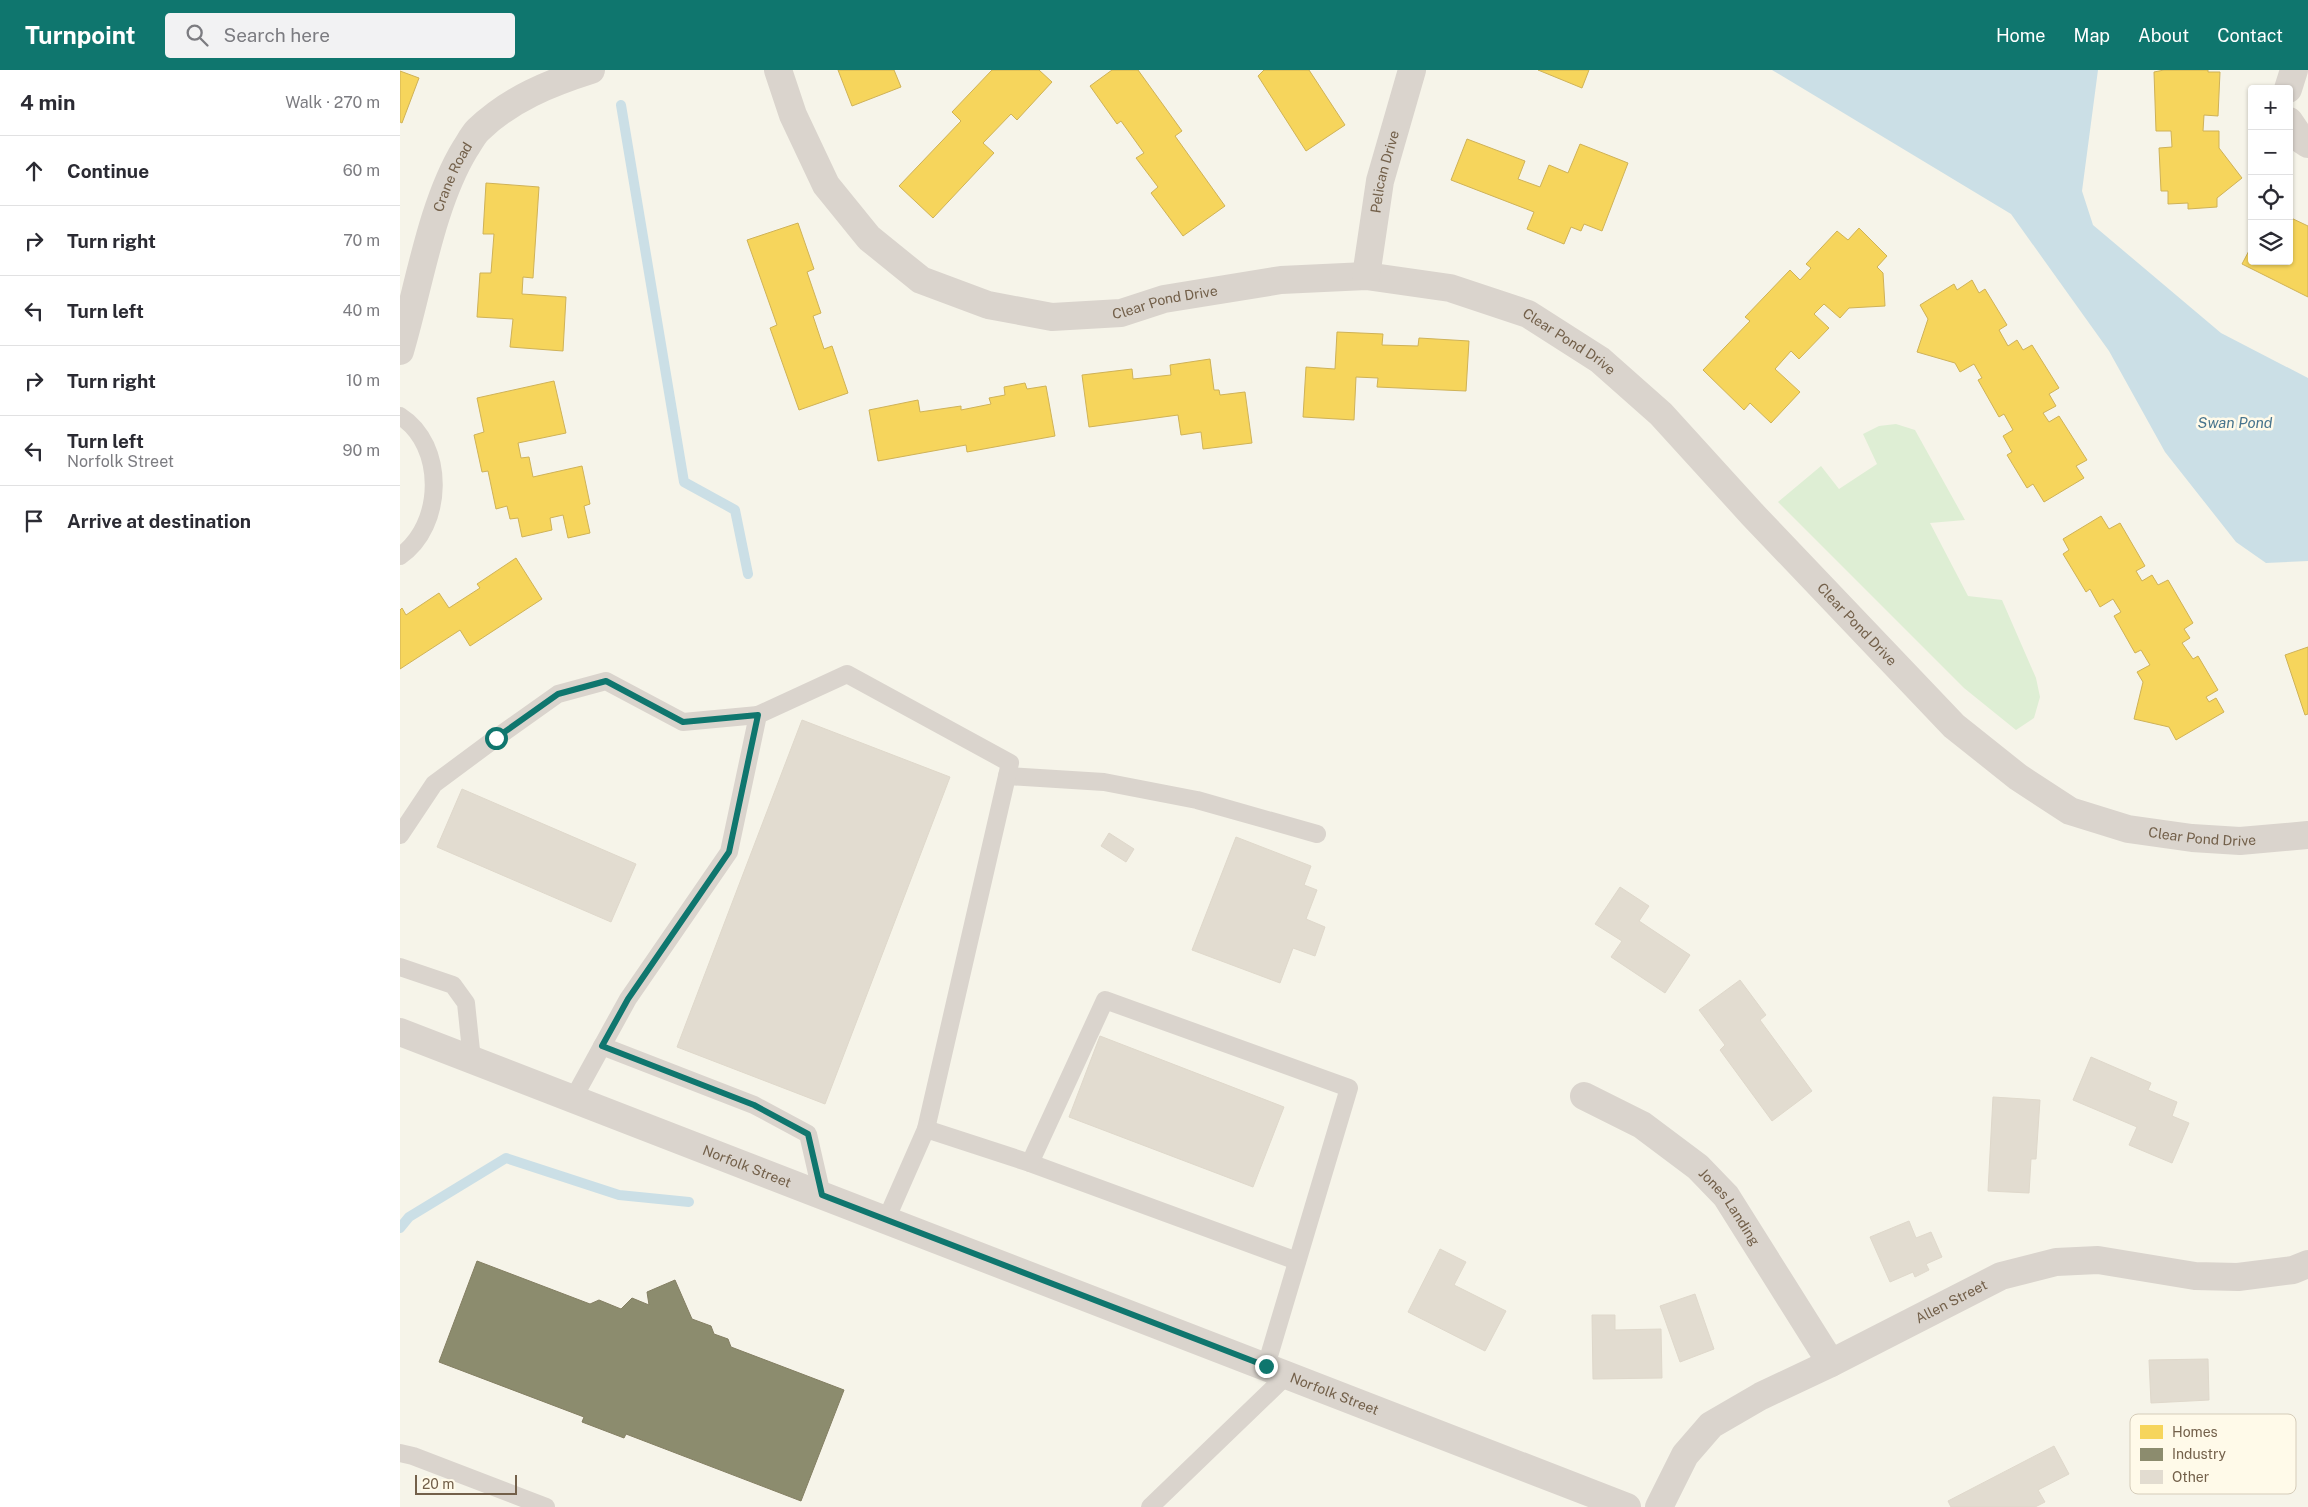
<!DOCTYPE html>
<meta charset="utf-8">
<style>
:root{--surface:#fff;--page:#f2f2f3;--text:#2b2b33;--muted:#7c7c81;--line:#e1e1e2;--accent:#0f766e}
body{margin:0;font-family:"Public Sans",sans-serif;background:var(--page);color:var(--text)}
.controls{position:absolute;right:15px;top:15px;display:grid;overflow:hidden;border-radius:5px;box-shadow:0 1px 4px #0004}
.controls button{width:45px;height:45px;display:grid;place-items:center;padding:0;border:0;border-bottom:1px solid var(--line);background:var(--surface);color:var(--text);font:25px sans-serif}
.scale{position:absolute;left:15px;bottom:12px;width:102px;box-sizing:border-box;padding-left:5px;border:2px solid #73604a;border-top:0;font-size:14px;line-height:18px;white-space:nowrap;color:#73604a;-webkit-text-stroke:4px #fffae9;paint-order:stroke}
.stop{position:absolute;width:15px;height:15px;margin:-11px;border:4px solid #0f766e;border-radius:50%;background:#fff}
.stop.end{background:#0f766e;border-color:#fff;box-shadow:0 1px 5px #0008}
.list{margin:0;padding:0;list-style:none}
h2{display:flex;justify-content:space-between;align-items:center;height:65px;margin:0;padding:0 20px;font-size:21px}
h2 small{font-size:16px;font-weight:400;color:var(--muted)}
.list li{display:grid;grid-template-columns:32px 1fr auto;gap:15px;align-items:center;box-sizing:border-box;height:70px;padding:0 20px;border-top:1px solid var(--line)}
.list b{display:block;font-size:19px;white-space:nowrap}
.list p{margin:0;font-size:16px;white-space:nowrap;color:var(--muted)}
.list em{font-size:16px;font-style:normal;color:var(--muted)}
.icon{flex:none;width:28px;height:28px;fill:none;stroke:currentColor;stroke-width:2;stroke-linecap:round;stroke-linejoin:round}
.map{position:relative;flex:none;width:1908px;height:1437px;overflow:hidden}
header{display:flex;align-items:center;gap:30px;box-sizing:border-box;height:70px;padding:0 25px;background:var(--accent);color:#fff}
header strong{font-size:24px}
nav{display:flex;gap:28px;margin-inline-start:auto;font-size:18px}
.search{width:350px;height:45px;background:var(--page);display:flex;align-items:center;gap:12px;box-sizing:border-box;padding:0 18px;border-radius:5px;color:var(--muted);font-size:19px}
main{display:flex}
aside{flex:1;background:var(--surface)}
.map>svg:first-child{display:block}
.green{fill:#deeed4}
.water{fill:#cbdfe6}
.homes{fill:#f6d55c;stroke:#cfb257}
.industry{fill:#8c8c6e;stroke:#847f63}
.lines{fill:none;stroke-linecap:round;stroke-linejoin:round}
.stream{stroke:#cbdfe6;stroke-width:10}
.building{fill:#e2dcd0;stroke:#dfd8cb}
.service{stroke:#dad4cd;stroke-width:18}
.minor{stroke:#dad4cd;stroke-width:28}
.secondary{stroke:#dad4cd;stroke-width:28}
.route{stroke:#0f766e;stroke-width:6}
.labels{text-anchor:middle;stroke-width:5;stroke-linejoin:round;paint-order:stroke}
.street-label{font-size:14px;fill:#73604a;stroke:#fffae9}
.water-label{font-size:15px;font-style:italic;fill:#47748d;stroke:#fffae9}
.key{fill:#fffae9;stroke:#d5ccb9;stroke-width:1}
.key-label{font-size:14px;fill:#73604a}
</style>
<header>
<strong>Turnpoint</strong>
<div class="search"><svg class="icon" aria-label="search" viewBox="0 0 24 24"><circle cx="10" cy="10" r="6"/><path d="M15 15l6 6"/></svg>Search here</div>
<nav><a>Home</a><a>Map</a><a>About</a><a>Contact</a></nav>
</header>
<main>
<aside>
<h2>4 min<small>Walk · 270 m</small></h2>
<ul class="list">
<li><svg class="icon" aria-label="ahead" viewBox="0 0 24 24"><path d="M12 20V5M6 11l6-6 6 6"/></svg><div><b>Continue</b></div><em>60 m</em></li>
<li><svg class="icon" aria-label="right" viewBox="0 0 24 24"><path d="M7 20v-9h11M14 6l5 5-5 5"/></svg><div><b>Turn right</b></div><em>70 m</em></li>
<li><svg class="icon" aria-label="left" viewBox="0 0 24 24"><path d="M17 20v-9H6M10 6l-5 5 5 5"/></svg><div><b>Turn left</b></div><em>40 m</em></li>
<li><svg class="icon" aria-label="right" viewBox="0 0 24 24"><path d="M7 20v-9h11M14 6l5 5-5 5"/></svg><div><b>Turn right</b></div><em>10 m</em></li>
<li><svg class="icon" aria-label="left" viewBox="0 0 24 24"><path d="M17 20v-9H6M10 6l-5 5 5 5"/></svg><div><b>Turn left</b><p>Norfolk Street</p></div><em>90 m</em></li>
<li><svg class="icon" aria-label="arrive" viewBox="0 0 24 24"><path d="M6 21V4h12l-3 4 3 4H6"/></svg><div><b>Arrive at destination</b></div></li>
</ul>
</aside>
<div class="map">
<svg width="1908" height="1437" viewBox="0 0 1908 1437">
<rect width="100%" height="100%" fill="#f6f4e9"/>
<polygon class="green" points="1496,354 1515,360 1565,450 1530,453 1568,526 1602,530 1636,608 1640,627 1634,648 1616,660 1564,618 1378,432 1421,396 1439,419 1477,394 1463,364 1479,356"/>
<polygon class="water" points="1372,0 1698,0 1682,121 1693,155 1821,263 1908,308 1908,491 1866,493 1836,472 1765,382 1709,281 1611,144"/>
<g class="homes">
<polygon points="438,0 494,0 501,17 452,36"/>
<polygon points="592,0 639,0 652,12 617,50 611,44 583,73 594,83 533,148 499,116 561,51 552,42"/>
<polygon points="712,0 738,0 782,61 775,66 825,136 783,166 751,123 758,117 736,88 744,83 721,51 717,54 690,16"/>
<polygon points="864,0 909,0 945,55 906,81 858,6"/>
<polygon points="1138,0 1189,0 1182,18"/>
<polygon points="1764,0 1808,0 1808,2 1820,2 1818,46 1804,45 1803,61 1819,61 1819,78 1842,108 1817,128 1817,137 1788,139 1788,133 1768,134 1768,121 1761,121 1759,78 1772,77 1771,61 1756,61 1754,2"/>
<polygon points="0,1 19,8 2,53 0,52"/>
<polygon points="1067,69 1125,91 1118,109 1140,117 1149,95 1168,103 1180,74 1228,93 1202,161 1184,154 1181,161 1171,157 1164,174 1127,159 1134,142 1051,110"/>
<polygon points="86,113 139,117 133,208 123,207 122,224 166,227 163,281 110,277 113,249 77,247 80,203 91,203 94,164 83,164"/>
<polygon points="1889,147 1908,156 1908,227 1842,194 1852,175 1852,191 1889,191"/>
<polygon points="398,153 414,199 407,202 421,243 413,246 424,279 432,276 448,323 399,340 370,258 377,255 347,170"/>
<polygon points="1459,158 1487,186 1477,197 1483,203 1485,236 1449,238 1440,248 1424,234 1414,244 1429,258 1399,289 1391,281 1375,299 1400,322 1371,353 1350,333 1344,340 1303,300 1350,251 1345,247 1390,200 1400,210 1411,198 1406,194 1437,161 1448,170"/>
<polygon points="1572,210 1579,223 1585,219 1607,255 1599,260 1608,276 1617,270 1623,280 1632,275 1659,318 1649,324 1656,336 1643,343 1649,352 1659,346 1687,390 1676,396 1684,408 1644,432 1633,414 1627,418 1607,385 1612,382 1603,366 1613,360 1604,344 1599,347 1578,310 1582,308 1574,294 1560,302 1555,293 1517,282 1528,249 1520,235 1554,214 1557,220"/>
<polygon points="937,262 983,264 982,275 1018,276 1019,268 1069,271 1066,321 977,317 978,308 956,307 954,350 903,347 906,297 935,299"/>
<polygon points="810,289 814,320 819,320 820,325 845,322 852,373 803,379 801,362 781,365 778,345 689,357 682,305 732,299 733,309 771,305 770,295"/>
<polygon points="154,311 166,363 118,373 121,388 129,387 133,407 182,396 190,434 184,436 190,463 168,468 163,445 150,448 152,460 122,467 118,448 110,449 107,436 96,439 88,401 82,402 74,365 84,362 77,328"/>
<polygon points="625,313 627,319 646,316 655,366 567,382 566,375 478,391 469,340 518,330 520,342 561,336 561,340 591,334 589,328 605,325 604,317"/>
<polygon points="1701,446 1709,459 1720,453 1745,496 1736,501 1742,511 1752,505 1758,515 1768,510 1793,553 1784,559 1790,568 1782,573 1793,589 1798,586 1818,620 1806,627 1809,632 1816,628 1824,642 1776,670 1769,657 1734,649 1743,612 1737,602 1750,595 1741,580 1735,583 1714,546 1721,542 1713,529 1700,537 1690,519 1686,522 1663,484 1669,480 1663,469"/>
<polygon points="116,488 142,529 70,576 60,560 0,599 0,540 2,538 6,545 39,523 49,538 80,518 77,514"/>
<polygon points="1908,577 1908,644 1905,645 1885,585"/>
</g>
<polygon class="industry" points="77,1191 190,1234 199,1230 221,1239 232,1228 249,1235 247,1222 275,1210 292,1249 311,1256 314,1264 328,1269 331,1277 444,1320 401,1431 226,1364 224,1368 182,1352 184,1347 39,1292"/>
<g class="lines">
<g class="stream">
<polyline points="221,35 284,412 335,440 348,504"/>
<polyline points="0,1158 9,1147 106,1088 219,1125 289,1132"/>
</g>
</g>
<g class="building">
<polygon points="402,650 550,707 425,1034 277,977"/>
<polygon points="62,719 236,794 211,852 37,777"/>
<polygon points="709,763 734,779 726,792 701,776"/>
<polygon points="836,767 911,796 904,815 917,820 906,849 925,857 915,886 893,878 880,913 792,880"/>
<polygon points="1220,817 1249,836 1239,851 1290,885 1265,923 1211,887 1222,871 1195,854"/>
<polygon points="1340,910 1366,945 1360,950 1412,1021 1372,1051 1320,980 1325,975 1299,940"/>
<polygon points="700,966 884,1037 853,1117 669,1047"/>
<polygon points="1691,987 1751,1013 1748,1020 1777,1032 1772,1046 1789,1053 1772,1093 1729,1075 1737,1057 1673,1030"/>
<polygon points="1593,1027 1640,1030 1636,1089 1631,1089 1629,1123 1588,1121"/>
<polygon points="1509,1151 1516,1168 1531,1162 1542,1187 1526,1194 1529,1200 1515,1207 1513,1202 1490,1212 1470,1167"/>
<polygon points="1040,1179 1066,1192 1054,1215 1106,1241 1085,1281 1008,1242"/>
<polygon points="1295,1224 1314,1279 1280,1292 1260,1236"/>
<polygon points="1192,1245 1215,1245 1215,1260 1261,1259 1262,1308 1193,1309"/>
<polygon points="1808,1289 1809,1330 1751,1333 1749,1290"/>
<polygon points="1654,1376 1669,1404 1638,1420 1645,1432 1635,1437 1551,1437 1548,1431"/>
</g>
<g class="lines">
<g class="service">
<path d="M0,346C46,375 44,456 0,486"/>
<polyline points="607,706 704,712 797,730 917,764"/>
<polyline points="0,765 34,714 96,668 158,624 206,611 283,652 358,645"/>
<polyline points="0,897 53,915 66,933 72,990"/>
<polyline points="202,976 354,1035 408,1064 422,1125"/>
<polyline points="173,1029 228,929 329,782 358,645 447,604 610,693 526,1059"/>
<polyline points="630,1093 897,1191"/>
<polyline points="486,1150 526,1059 630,1093 705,930 949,1018 866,1296"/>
<polyline points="0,1383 13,1386 146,1437"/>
<polyline points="750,1437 887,1305"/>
</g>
<g class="minor">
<path id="s1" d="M378,0L393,45L426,115L469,168L521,210L588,235L652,247L721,243L764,229L881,210L966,206L1050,218L1128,244L1200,290L1261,344L1352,444L1554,656L1618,707L1670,741L1728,759L1792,768L1840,771L1908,765"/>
<polyline points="1888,19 1894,0"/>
<polyline points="1889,51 1902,70 1908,74"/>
<path id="s2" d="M966,206L980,111L1012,0"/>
<path id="s3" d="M0,281C19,217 31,135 65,79C69,73 73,65 78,60C110,29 150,13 191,0"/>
<path id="s4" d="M1184,1026L1242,1055L1298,1097L1326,1126L1431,1293"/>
<path id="s5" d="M1259,1437L1285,1385L1311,1355L1361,1326L1431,1293L1601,1206L1656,1192L1698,1190L1795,1206L1838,1207L1893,1200L1908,1194"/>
</g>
<path class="secondary" id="s6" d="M0,962L1227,1437"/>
</g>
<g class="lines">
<polyline class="route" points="96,668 158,624 206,611 283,652 358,645 329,782 228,929 202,976 354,1035 408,1064 422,1125 866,1296"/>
</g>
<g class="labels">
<g class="street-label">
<text dy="5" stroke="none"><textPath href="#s2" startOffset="106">Pelican Drive</textPath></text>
<text dy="5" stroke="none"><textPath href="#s3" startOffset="182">Crane Road</textPath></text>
<text dy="5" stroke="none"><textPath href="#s1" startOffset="511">Clear Pond Drive</textPath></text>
<text dy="5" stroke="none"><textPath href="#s1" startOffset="931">Clear Pond Drive</textPath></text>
<text dy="5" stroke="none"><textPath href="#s1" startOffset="1336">Clear Pond Drive</textPath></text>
<text dy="5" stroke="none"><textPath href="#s1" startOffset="1756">Clear Pond Drive</textPath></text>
<text dy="5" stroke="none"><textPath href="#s6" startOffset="372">Norfolk Street</textPath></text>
<text dy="5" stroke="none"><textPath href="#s4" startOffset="186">Jones Landing</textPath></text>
<text dy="5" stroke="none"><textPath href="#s5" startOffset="368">Allen Street</textPath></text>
<text dy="5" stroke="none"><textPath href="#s6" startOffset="1002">Norfolk Street</textPath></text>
</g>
<g class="water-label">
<text x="1835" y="358">Swan Pond</text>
</g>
</g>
<rect x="1730" y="1344" width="166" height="80" rx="8" class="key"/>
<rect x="1740" y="1355" width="23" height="14" fill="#f6d55c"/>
<rect x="1740" y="1378" width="23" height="13" fill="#8c8c6e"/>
<rect x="1740" y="1400" width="23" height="14" fill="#e2dcd0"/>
<g class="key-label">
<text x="1772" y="1367">Homes</text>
<text x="1772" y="1389">Industry</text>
<text x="1772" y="1412">Other</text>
</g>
</svg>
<div class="controls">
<button>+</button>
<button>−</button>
<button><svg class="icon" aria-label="locate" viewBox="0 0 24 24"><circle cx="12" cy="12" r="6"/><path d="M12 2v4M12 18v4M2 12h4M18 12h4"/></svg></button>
<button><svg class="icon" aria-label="layers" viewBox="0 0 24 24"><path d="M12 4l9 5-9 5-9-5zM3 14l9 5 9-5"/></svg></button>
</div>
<div class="scale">20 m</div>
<div class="stop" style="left:96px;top:668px"></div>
<div class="stop end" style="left:866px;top:1296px"></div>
</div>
</main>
